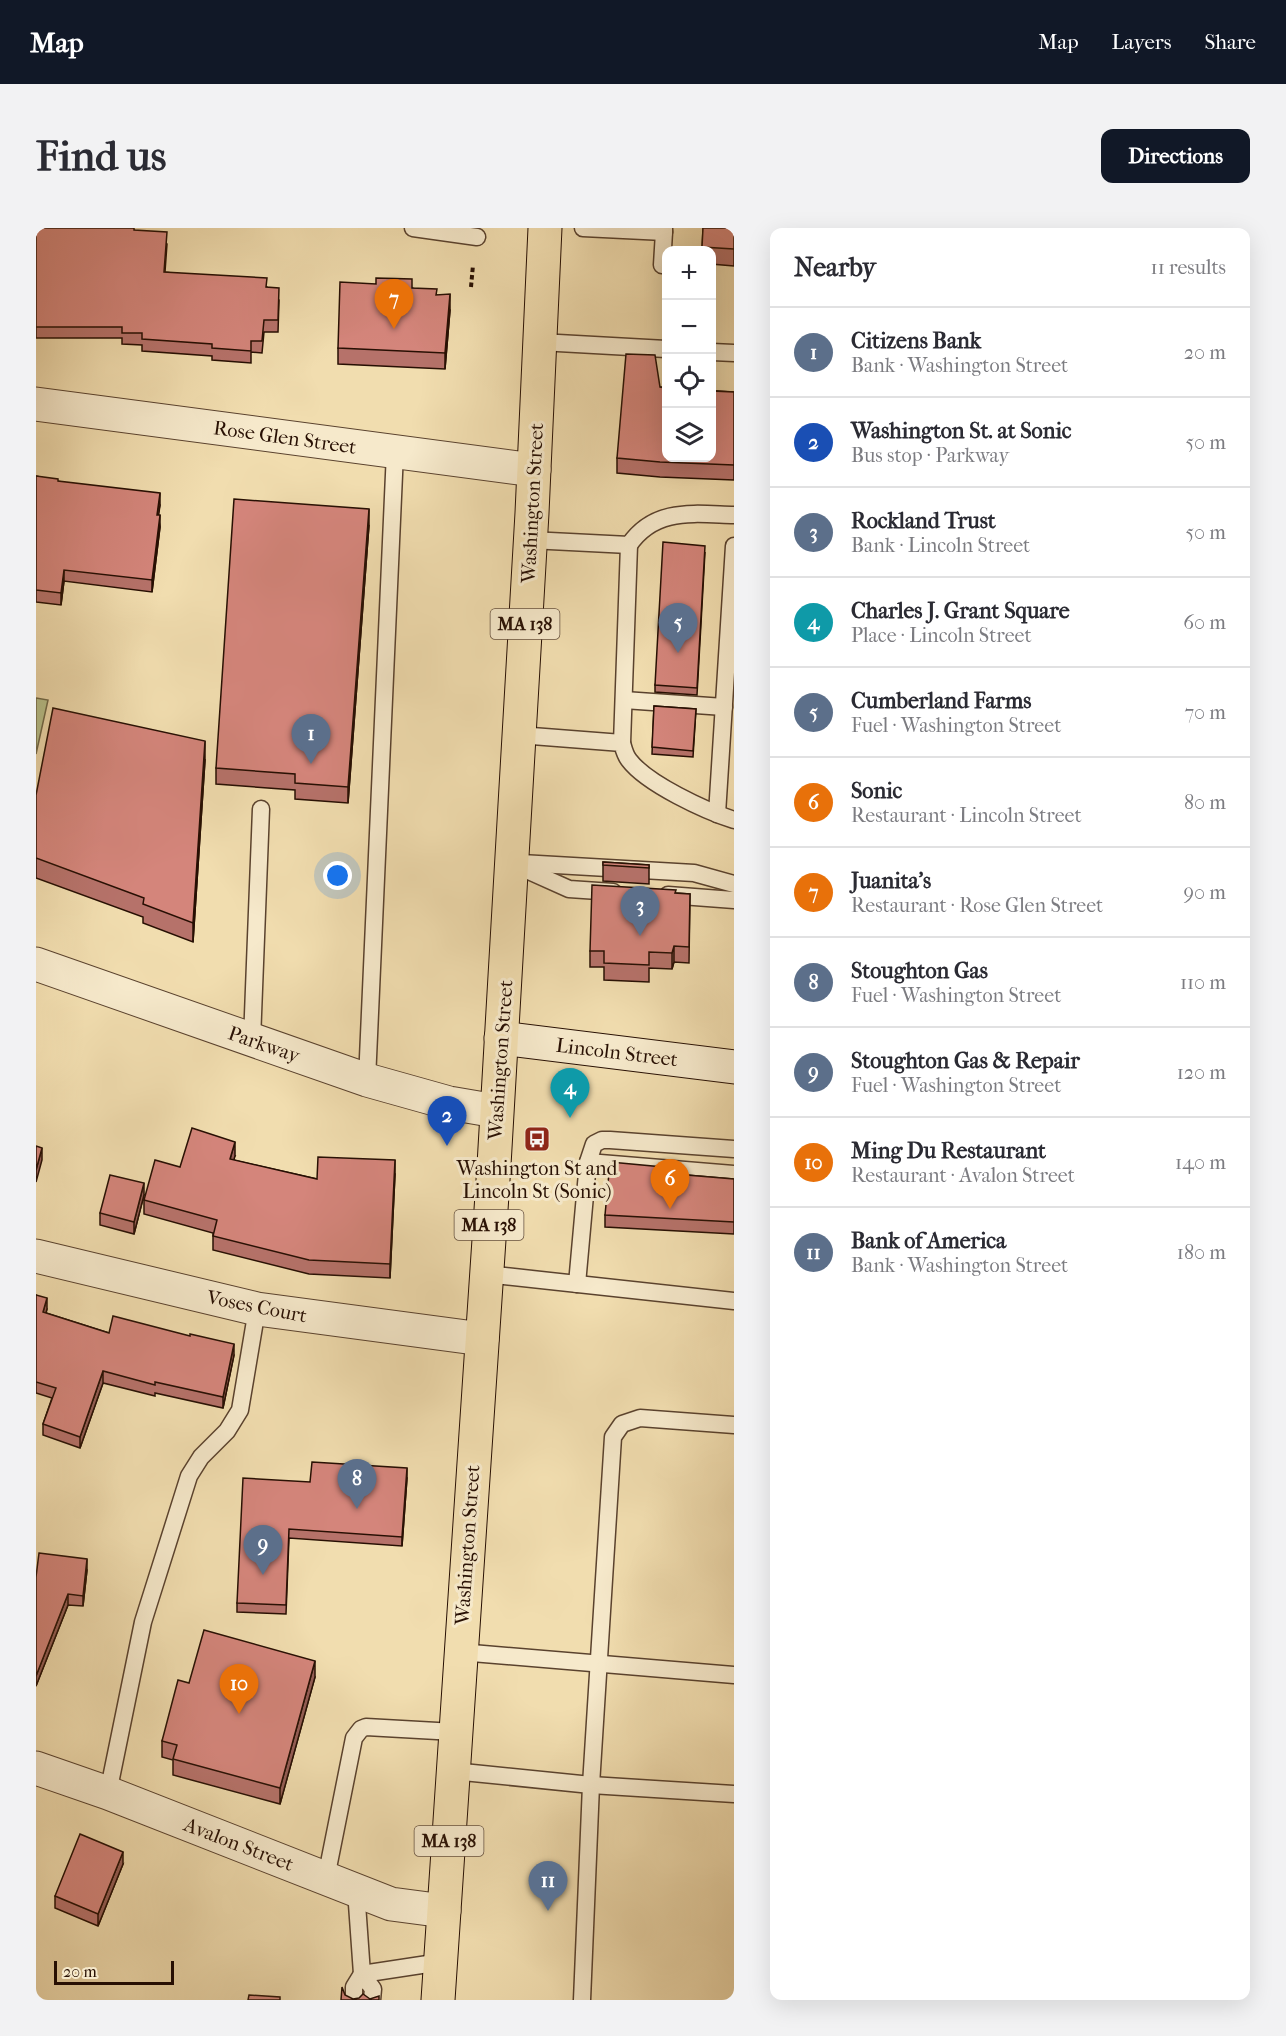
<!DOCTYPE html>
<meta charset="utf-8">
<style>
:root{--surface:#fff;--page:#f2f2f3;--text:#2b2b33;--muted:#7c7c81;--line:#e1e1e2;--accent:#111827}
body{margin:0;font-family:"IM FELL French Canon",serif;background:var(--page);color:var(--text)}
.controls{position:absolute;right:18px;top:18px;display:grid;overflow:hidden;border-radius:12px;box-shadow:0 6px 24px #0002}
.controls button{width:54px;height:54px;display:grid;place-items:center;padding:0;border:0;border-bottom:2px solid var(--line);background:var(--surface);color:var(--text);font:30px sans-serif}
.scale{position:absolute;left:18px;bottom:15px;width:120px;box-sizing:border-box;padding-left:6px;border:3px solid #270f03;border-top:0;font-size:16px;line-height:21px;white-space:nowrap;color:#270f03;-webkit-text-stroke:4px #f6e9cb;paint-order:stroke}
.you{position:absolute;left:302px;top:648px;width:21px;height:21px;margin:-15px;border:4px solid #fff;border-radius:50%;background:#1a73e8;box-shadow:0 0 0 9px #1a73e833}
.badge{display:grid;place-items:center;width:39px;height:39px;border-radius:50%;background:var(--accent);color:#fff;font-size:20px;font-weight:700}
.pin{position:absolute;translate:-50% -50px;filter:drop-shadow(0 2px 3px #0008)}
.pin::after{content:'';position:absolute;top:32px;width:21px;height:18px;background:inherit;clip-path:polygon(0 0,100% 0,50% 100%)}
.list{margin:0;padding:0;list-style:none}
h2{display:flex;justify-content:space-between;align-items:center;height:78px;margin:0;padding:0 24px;font-size:26px}
h2 small{font-size:20px;font-weight:400;color:var(--muted)}
.list li{display:grid;grid-template-columns:39px 1fr auto;gap:18px;align-items:center;box-sizing:border-box;height:90px;padding:0 24px;border-top:2px solid var(--line)}
.list b{display:block;font-size:22px;white-space:nowrap}
.list p{margin:0;font-size:20px;white-space:nowrap;color:var(--muted)}
.list em{font-size:20px;font-style:normal;color:var(--muted)}
.icon{flex:none;width:33px;height:33px;fill:none;stroke:currentColor;stroke-width:2;stroke-linecap:round;stroke-linejoin:round}
.map{position:relative;flex:none;width:698px;height:1772px;overflow:hidden;border-radius:12px}
header{display:flex;align-items:center;gap:36px;box-sizing:border-box;height:84px;padding:0 30px;background:var(--accent);color:#fff}
header strong{font-size:28px}
nav{display:flex;gap:33px;margin-inline-start:auto;font-size:21px}
.intro{display:flex;align-items:center;justify-content:space-between;box-sizing:border-box;height:144px;padding:0 36px}
h1{margin:0;font-size:42px}
.button{padding:15px 27px;border-radius:12px;background:var(--accent);color:#fff;font-size:21px;font-weight:700}
main{display:flex;gap:36px;padding:0 36px}
aside{flex:1;background:var(--surface);border-radius:12px;box-shadow:0 6px 24px #0002}
.map>svg:first-child{display:block}
.green{fill:#b8c28c;stroke:#706848;stroke-width:1.5}
.lines{fill:none;stroke-linecap:round;stroke-linejoin:round}
.lane-casing{stroke:#5a422e;stroke-width:19}
.street-casing{stroke:#5a422e;stroke-width:35}
.secondary-casing{stroke:#270f03;stroke-width:35}
.primary-casing{stroke:#270f03;stroke-width:35}
.path{stroke:#270f03;stroke-width:4;stroke-dasharray:4.5 3;stroke-linecap:butt}
.lane{stroke:#f6e9cb;stroke-width:16}
.street{stroke:#f6e9cb;stroke-width:33}
.secondary{stroke:#f6e9cb;stroke-width:33}
.primary{stroke:#f1ddaf;stroke-width:33}
.wall{fill:#b6726a;stroke:#270f03;stroke-width:1.5}
.shaded-wall{fill:#945d56;stroke:#270f03;stroke-width:1.5}
.building{fill:#d4857b;stroke:#270f03;stroke-width:1.5}
.labels{text-anchor:middle;stroke-width:6;stroke-linejoin:round;paint-order:stroke}
.shield{fill:#f6e9cb;stroke:#65503f;stroke-width:1.5}
.shield-label{font-size:18px;font-weight:bold;fill:#270f03}
.street-label{font-size:20px;fill:#270f03;stroke:#f6e9cb}
.poi-label{font-size:20px;fill:#270f03;stroke:#f6e9cb}
</style>
<header>
<strong>Map</strong>
<nav><a>Map</a><a>Layers</a><a>Share</a></nav>
</header>
<div class="intro"><h1>Find us</h1><a class="button">Directions</a></div>
<main>
<div class="map">
<svg width="698" height="1772" viewBox="0 0 698 1772">
<rect width="100%" height="100%" fill="#f1ddaf"/>
<filter id="stains"><feTurbulence type="fractalNoise" baseFrequency=".00333" numOctaves="4"/><feColorMatrix values="0 0 0 0 .2 0 0 0 0 .09 0 0 0 0 .02 0 0 0 .5 -.17"/></filter>
<radialGradient id="worn" r=".72"><stop offset=".6" stop-color="#630" stop-opacity="0"/><stop offset="1" stop-color="#630" stop-opacity=".3"/></radialGradient>
<polygon class="green" points="0,470 12,472 0,526"/>
<g class="lines">
<defs>
<g id="lane">
<polyline points="377,0 441,9"/>
<polyline points="547,0 628,4 628,0"/>
<polyline points="626,37 628,4"/>
<polyline points="504,114 630,121"/>
<polyline points="676,124 698,125"/>
<path d="M494,312L593,317C619,279 658,286 698,287"/>
<polyline points="588,472 688,479"/>
<path d="M483,507L586,515C588,522 589,527 593,532C611,556 670,583 698,592"/>
<polyline points="586,515 593,317"/>
<polyline points="681,586 698,318"/>
<polyline points="475,635 533,661 577,664"/>
<polyline points="485,635 658,645 698,656"/>
<polyline points="632,667 698,672"/>
<polyline points="216,812 225,581"/>
<polyline points="331,852 359,224"/>
<polyline points="552,934 698,946"/>
<polyline points="450,1046 698,1073"/>
<polyline points="541,1056 552,934 558,916 566,912 574,912 698,921"/>
<polyline points="424,1424 698,1447"/>
<polyline points="417,1543 555,1557 698,1566"/>
<polyline points="72,1565 107,1394 153,1248 165,1229 191,1203 204,1182 221,1081"/>
<polyline points="290,1650 318,1510 325,1501 330,1499 419,1504"/>
<polyline points="320,1662 326,1746 405,1734"/>
<polyline points="318,1772 318,1759 326,1746 337,1761 336,1772"/>
<polyline points="546,1772 555,1557 577,1209 586,1196 604,1190 698,1197"/>
</g>
<g id="street">
<polyline points="0,176 498,242"/>
<polyline points="0,736 331,852 413,875 460,883"/>
<polyline points="0,1028 221,1081 446,1111"/>
<polyline points="0,1540 72,1565 355,1676 408,1683"/>
</g>
<polyline id="secondary" points="465,810 698,839"/>
<polyline id="primary" points="402,1772 458,937 496,285 509,0"/>
</defs>
<use href="#lane" class="lane-casing"/>
<use href="#street" class="street-casing"/>
<use href="#secondary" class="secondary-casing"/>
<use href="#primary" class="primary-casing"/>
<polyline class="path" points="435,59 437,37"/>
<use href="#lane" class="lane"/>
<use href="#street" class="street"/>
<use href="#secondary" class="secondary"/>
<use href="#primary" class="primary"/>
</g>
<g class="wall">
<polygon points="0,0 98,2 131,16 129,44 231,59 243,72 242,104 228,104 226,125 215,124 215,135 176,132 176,128 106,123 106,117 86,116 86,110 0,110"/>
<polygon points="667,0 698,0 698,38 675,36 675,22 666,22"/>
<polygon points="376,60 401,67 414,82 409,141 302,136 302,120"/>
<polygon points="624,159 698,164 698,252 624,249 581,245 581,230"/>
<polygon points="0,248 124,277 122,287 124,299 116,364 28,353 25,377 0,374"/>
<polygon points="333,297 312,575 259,571 259,562 180,556 180,540"/>
<polygon points="669,324 661,467 619,464 619,457"/>
<polygon points="618,478 660,481 657,529 616,526"/>
<polygon points="169,532 157,714 107,695 107,689 0,650 0,567"/>
<polygon points="567,634 613,637 613,656 567,653"/>
<polygon points="640,665 654,666 653,735 638,734 636,741 613,740 613,754 568,752 568,739 554,739 554,723"/>
<polygon points="199,928 197,932 281,951 359,946 354,1050 273,1046 177,1022 177,1005 108,986 108,972 144,939"/>
<polygon points="627,945 698,951 698,1006 569,999 569,987"/>
<polygon points="108,967 98,1006 64,997 64,985"/>
<polygon points="0,1067 11,1081 10,1085 73,1105 198,1127 187,1180 119,1165 119,1168 67,1155 44,1220 7,1207 7,1196 16,1170 0,1165"/>
<polygon points="371,1250 366,1318 253,1310 250,1386 201,1384 201,1375 274,1254"/>
<polygon points="51,1342 47,1378 32,1377 0,1458 0,1349"/>
<polygon points="279,1449 244,1576 137,1547 137,1532 126,1529 126,1513 153,1455"/>
<polygon points="87,1636 62,1698 19,1680 19,1668"/>
</g>
<g class="shaded-wall">
<polygon points="414,66 414,82 409,141 409,125"/>
<polygon points="124,265 124,277 121,299 121,287"/>
<polygon points="333,281 333,297 312,575 312,559"/>
<polygon points="124,287 124,299 116,364 116,352"/>
<polygon points="28,342 28,353 25,377 25,365"/>
<polygon points="169,513 169,532 157,714 157,695"/>
<polygon points="638,718 638,734 636,741 636,725"/>
<polygon points="199,914 199,928 194,945 194,931"/>
<polygon points="6,920 6,932 0,954 0,942"/>
<polygon points="359,932 359,946 354,1050 354,1036"/>
<polygon points="108,955 108,967 98,1006 98,994"/>
<polygon points="11,1070 11,1081 7,1095 7,1084"/>
<polygon points="198,1116 198,1127 187,1180 187,1169"/>
<polygon points="67,1143 67,1155 44,1220 44,1209"/>
<polygon points="371,1240 371,1250 366,1318 366,1309"/>
<polygon points="51,1331 51,1342 47,1378 47,1368"/>
<polygon points="32,1366 32,1377 0,1458 0,1448"/>
<polygon points="279,1433 279,1449 244,1576 244,1560"/>
<polygon points="87,1624 87,1636 62,1698 62,1686"/>
</g>
<g class="building">
<polygon points="0,0 98,0 98,2 131,4 128,44 231,50 230,59 243,60 242,92 228,92 226,113 215,113 215,123 176,120 176,116 106,111 106,105 86,105 86,99 0,99"/>
<polygon points="667,0 698,0 698,21 666,19"/>
<polygon points="340,50 376,51 376,60 401,61 400,67 414,66 409,125 302,120 304,54 340,56"/>
<polygon points="590,126 619,127 624,159 630,160 630,230 675,230 675,163 698,164 698,237 624,234 581,230"/>
<polygon points="0,248 22,251 22,253 124,265 121,287 124,287 116,352 28,342 25,365 0,362"/>
<polygon points="198,271 333,281 312,559 259,555 259,546 180,540"/>
<polygon points="627,314 669,318 661,460 619,457"/>
<polygon points="618,478 660,481 657,523 616,519"/>
<polygon points="17,480 169,513 157,695 107,676 108,670 0,630 0,567"/>
<polygon points="567,634 613,637 613,640 567,637"/>
<polygon points="556,657 640,662 639,665 654,666 653,719 638,718 636,725 613,724 613,737 568,735 568,723 554,723"/>
<polygon points="156,900 199,914 194,931 281,951 282,929 359,932 354,1036 273,1032 177,1008 181,992 108,972 119,932 144,939"/>
<polygon points="0,918 6,920 0,942"/>
<polygon points="574,934 627,939 627,945 698,951 698,994 569,987"/>
<polygon points="74,947 108,955 98,994 64,985"/>
<polygon points="0,1067 11,1070 7,1084 73,1105 77,1088 154,1108 154,1106 198,1116 187,1169 119,1154 119,1157 67,1143 44,1209 7,1196 20,1160 0,1154"/>
<polygon points="276,1234 371,1240 366,1309 253,1301 250,1377 201,1375 207,1250 274,1254"/>
<polygon points="3,1325 51,1331 47,1368 32,1366 0,1448 0,1349"/>
<polygon points="168,1402 279,1433 244,1560 137,1531 141,1517 126,1513 142,1452 153,1455"/>
<polygon points="44,1606 87,1624 62,1686 19,1668"/>
<polygon points="306,1759 309,1767 317,1771 323,1770 327,1766 334,1771 343,1768 343,1772 305,1772"/>
<polygon points="213,1767 244,1769 244,1772 212,1772"/>
</g>
<defs>
<symbol id="bus-square" viewBox="-11 -11 22 22"><rect x="-9" y="-9" width="18" height="18" rx="4" fill="#8f2418" stroke="#f6e9cb"/><path d="M-5-6H5V4H4V6H2V4H-2V6H-4V4H-5ZM-3.5-4V0h7V-4ZM-3.5 1.2v1.5H-2V1.2ZM2 1.2v1.5H3.5V1.2Z" fill="#fff"/></symbol>
</defs>
<g fill-rule="evenodd">
<use href="#bus-square" x="486" y="896" width="30" height="30"/>
</g>
<g class="labels">
<g class="shield">
<rect x="454.5" y="381" width="69" height="30" rx="4.5"/>
<rect x="418.5" y="982" width="69" height="30" rx="4.5"/>
<rect x="378.5" y="1598" width="69" height="30" rx="4.5"/>
</g>
<g class="shield-label">
<text x="489" y="402">MA 138</text>
<text x="453" y="1003">MA 138</text>
<text x="413" y="1619">MA 138</text>
</g>
<g class="street-label">
<text transform="translate(249 209) rotate(8)" y="7">Rose Glen Street</text>
<text transform="translate(496 275) rotate(-87)" y="7">Washington Street</text>
<text transform="translate(228 816) rotate(19)" y="7">Parkway</text>
<text transform="translate(581 824) rotate(7)" y="7">Lincoln Street</text>
<text transform="translate(464 832) rotate(-86)" y="7">Washington Street</text>
<text transform="translate(221 1078) rotate(11)" y="7">Voses Court</text>
<text transform="translate(431 1317) rotate(-86)" y="7">Washington Street</text>
<text transform="translate(203 1616) rotate(21)" y="7">Avalon Street</text>
</g>
<g class="poi-label">
<text x="501" y="947">Washington St and<tspan x="501" dy="23">Lincoln St (Sonic)</tspan></text>
</g>
</g>
<rect width="100%" height="100%" filter="url(#stains)"/>
<rect width="100%" height="100%" fill="url(#worn)"/>
</svg>
<div class="controls">
<button>+</button>
<button>−</button>
<button><svg class="icon" aria-label="locate" viewBox="0 0 24 24"><circle cx="12" cy="12" r="6"/><path d="M12 2v4M12 18v4M2 12h4M18 12h4"/></svg></button>
<button><svg class="icon" aria-label="layers" viewBox="0 0 24 24"><path d="M12 4l9 5-9 5-9-5zM3 14l9 5 9-5"/></svg></button>
</div>
<div class="scale">20 m</div>
<div class="you"></div>
<div class="pin badge" style="left:275px;top:536px;background:#5c6f8a">1</div>
<div class="pin badge" style="left:411px;top:918px;background:#1a4fb4">2</div>
<div class="pin badge" style="left:604px;top:708px;background:#5c6f8a">3</div>
<div class="pin badge" style="left:534px;top:890px;background:#0f9aa8">4</div>
<div class="pin badge" style="left:642px;top:425px;background:#5c6f8a">5</div>
<div class="pin badge" style="left:634px;top:981px;background:#e8710a">6</div>
<div class="pin badge" style="left:358px;top:101px;background:#e8710a">7</div>
<div class="pin badge" style="left:321px;top:1281px;background:#5c6f8a">8</div>
<div class="pin badge" style="left:227px;top:1347px;background:#5c6f8a">9</div>
<div class="pin badge" style="left:203px;top:1486px;background:#e8710a">10</div>
<div class="pin badge" style="left:512px;top:1683px;background:#5c6f8a">11</div>
</div>
<aside>
<h2>Nearby<small>11 results</small></h2>
<ul class="list">
<li><span class="badge" style="background:#5c6f8a">1</span><div><b>Citizens Bank</b><p>Bank · Washington Street</p></div><em>20 m</em></li>
<li><span class="badge" style="background:#1a4fb4">2</span><div><b>Washington St. at Sonic</b><p>Bus stop · Parkway</p></div><em>50 m</em></li>
<li><span class="badge" style="background:#5c6f8a">3</span><div><b>Rockland Trust</b><p>Bank · Lincoln Street</p></div><em>50 m</em></li>
<li><span class="badge" style="background:#0f9aa8">4</span><div><b>Charles J. Grant Square</b><p>Place · Lincoln Street</p></div><em>60 m</em></li>
<li><span class="badge" style="background:#5c6f8a">5</span><div><b>Cumberland Farms</b><p>Fuel · Washington Street</p></div><em>70 m</em></li>
<li><span class="badge" style="background:#e8710a">6</span><div><b>Sonic</b><p>Restaurant · Lincoln Street</p></div><em>80 m</em></li>
<li><span class="badge" style="background:#e8710a">7</span><div><b>Juanita's</b><p>Restaurant · Rose Glen Street</p></div><em>90 m</em></li>
<li><span class="badge" style="background:#5c6f8a">8</span><div><b>Stoughton Gas</b><p>Fuel · Washington Street</p></div><em>110 m</em></li>
<li><span class="badge" style="background:#5c6f8a">9</span><div><b>Stoughton Gas &amp; Repair</b><p>Fuel · Washington Street</p></div><em>120 m</em></li>
<li><span class="badge" style="background:#e8710a">10</span><div><b>Ming Du Restaurant</b><p>Restaurant · Avalon Street</p></div><em>140 m</em></li>
<li><span class="badge" style="background:#5c6f8a">11</span><div><b>Bank of America</b><p>Bank · Washington Street</p></div><em>180 m</em></li>
</ul>
</aside>
</main>
